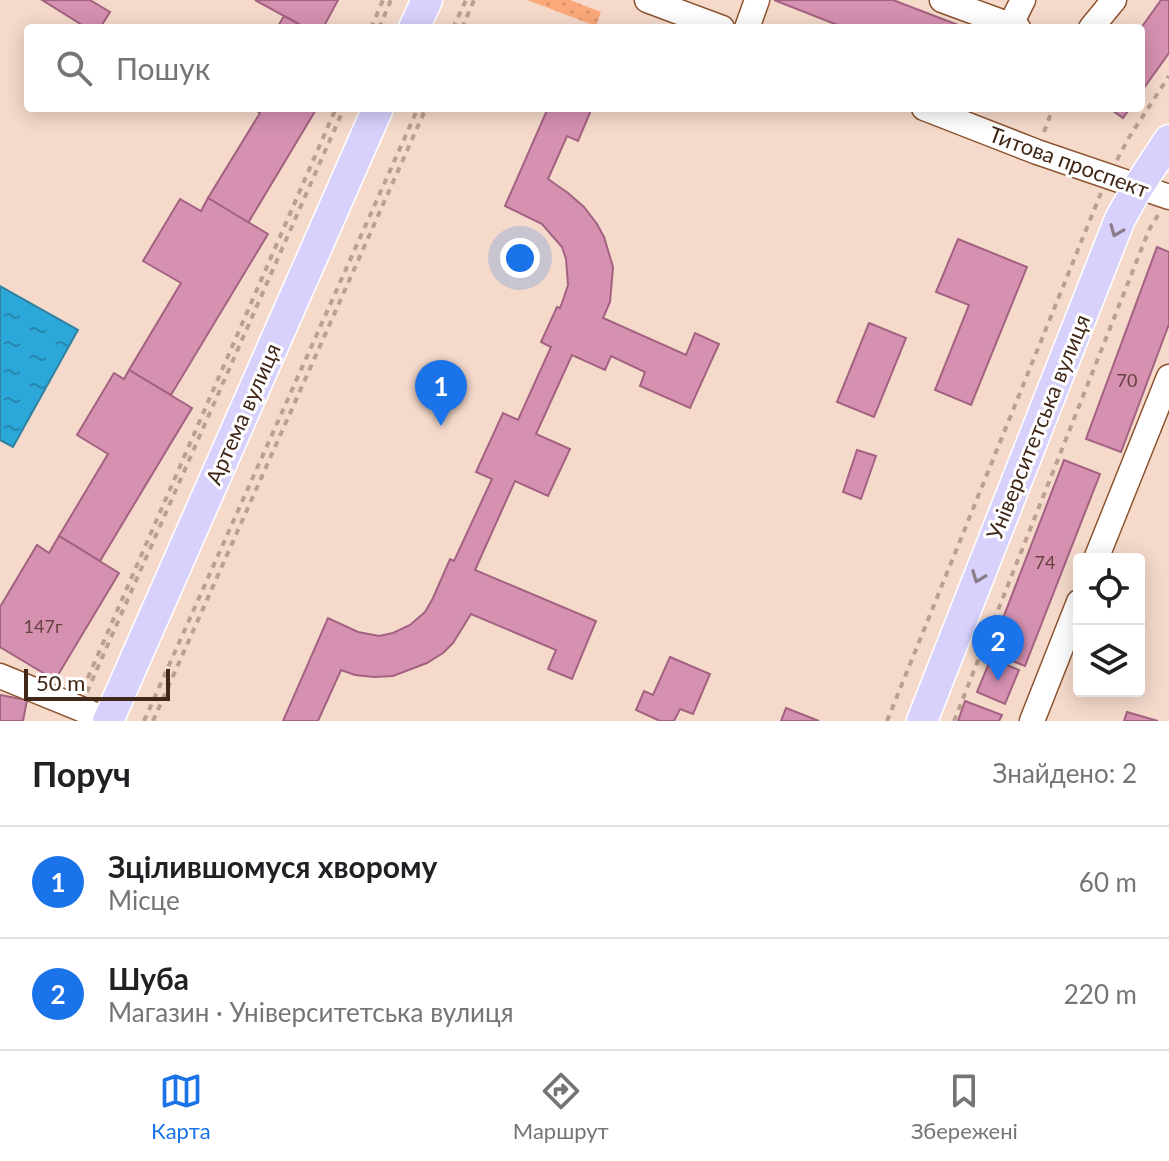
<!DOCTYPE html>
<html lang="uk">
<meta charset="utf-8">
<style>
:root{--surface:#fff;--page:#f2f2f2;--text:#202124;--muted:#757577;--line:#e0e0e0;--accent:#1a73e8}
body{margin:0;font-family:Lato,sans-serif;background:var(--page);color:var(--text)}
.controls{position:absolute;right:24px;bottom:24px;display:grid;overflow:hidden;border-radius:8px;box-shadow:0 4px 20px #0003}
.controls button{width:72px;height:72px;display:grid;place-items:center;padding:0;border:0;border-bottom:2px solid var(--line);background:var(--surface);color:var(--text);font:40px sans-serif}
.scale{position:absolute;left:24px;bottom:20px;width:146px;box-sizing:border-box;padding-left:8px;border:4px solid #412718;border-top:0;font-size:22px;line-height:28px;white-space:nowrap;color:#412718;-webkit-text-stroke:6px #fff;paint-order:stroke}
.you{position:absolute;left:520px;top:258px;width:28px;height:28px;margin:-20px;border:6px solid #fff;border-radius:50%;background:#1a73e8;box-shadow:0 0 0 12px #1a73e833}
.badge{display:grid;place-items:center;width:52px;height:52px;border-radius:50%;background:var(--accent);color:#fff;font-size:26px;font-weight:700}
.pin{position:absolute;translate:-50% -66px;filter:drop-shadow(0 2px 4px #0008)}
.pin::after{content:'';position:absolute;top:42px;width:28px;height:24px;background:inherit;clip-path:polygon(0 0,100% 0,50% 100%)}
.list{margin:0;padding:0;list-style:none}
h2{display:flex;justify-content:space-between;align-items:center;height:104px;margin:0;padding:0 32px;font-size:34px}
h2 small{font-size:26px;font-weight:400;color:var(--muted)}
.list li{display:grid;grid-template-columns:52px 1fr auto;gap:24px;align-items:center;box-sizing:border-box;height:112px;padding:0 32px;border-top:2px solid var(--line)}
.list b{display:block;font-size:30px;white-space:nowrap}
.list p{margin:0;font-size:26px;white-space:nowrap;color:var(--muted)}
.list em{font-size:26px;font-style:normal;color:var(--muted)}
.icon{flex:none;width:44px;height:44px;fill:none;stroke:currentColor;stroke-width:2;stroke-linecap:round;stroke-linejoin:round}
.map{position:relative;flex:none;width:1169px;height:721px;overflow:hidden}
.search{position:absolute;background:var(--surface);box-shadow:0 4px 20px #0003;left:24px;right:24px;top:24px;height:88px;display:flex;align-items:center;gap:20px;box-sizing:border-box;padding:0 28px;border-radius:8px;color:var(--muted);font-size:30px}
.sheet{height:328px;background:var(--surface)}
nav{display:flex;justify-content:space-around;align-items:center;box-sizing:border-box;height:112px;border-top:2px solid var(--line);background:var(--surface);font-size:22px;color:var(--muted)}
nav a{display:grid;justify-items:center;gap:4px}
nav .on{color:var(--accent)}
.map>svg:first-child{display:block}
.grass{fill:url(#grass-dots)}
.water{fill:url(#water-ripples);stroke:#32819f;stroke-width:2}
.building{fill:#d691b1;stroke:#a26280;stroke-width:2}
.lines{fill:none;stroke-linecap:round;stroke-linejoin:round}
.minor-casing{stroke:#8e5430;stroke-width:27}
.major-casing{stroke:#fff;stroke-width:33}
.path{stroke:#bba091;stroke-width:4;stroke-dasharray:6 6;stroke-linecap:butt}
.minor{stroke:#fff;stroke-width:24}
.major{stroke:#d7d1fc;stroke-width:30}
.oneway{stroke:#8c7c8a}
.labels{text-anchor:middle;stroke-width:6;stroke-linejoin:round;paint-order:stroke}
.number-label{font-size:18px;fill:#66423e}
.street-label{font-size:22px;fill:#412718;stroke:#fff}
</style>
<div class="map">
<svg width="1169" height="721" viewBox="0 0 1169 721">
<defs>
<pattern id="grass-dots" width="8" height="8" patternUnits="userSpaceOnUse" patternTransform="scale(2)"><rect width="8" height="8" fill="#fba97a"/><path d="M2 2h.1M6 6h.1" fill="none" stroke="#d89169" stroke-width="1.8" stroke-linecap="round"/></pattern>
<pattern id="water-ripples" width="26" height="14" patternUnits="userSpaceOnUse" patternTransform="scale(2)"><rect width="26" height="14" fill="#2ba7d9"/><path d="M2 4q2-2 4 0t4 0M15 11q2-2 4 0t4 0" fill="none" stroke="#2688af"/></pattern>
</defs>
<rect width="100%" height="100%" fill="#f5dacb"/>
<polygon class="grass" points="527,0 570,0 601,12 596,26"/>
<polygon class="water" points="0,286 78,330 13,447 0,440"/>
<g class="building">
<polygon points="42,0 90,0 110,12 100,28 87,28"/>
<polygon points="255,0 338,0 323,28 306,28"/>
<polygon points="774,0 893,0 966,28 845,28"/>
<polygon points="1161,0 1169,0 1169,53 1141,92 1141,28"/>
<polygon points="284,16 306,28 277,28"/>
<polygon points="252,108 317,108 248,223 208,198 260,113"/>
<polygon points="548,108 592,108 578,141 567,136 548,179 568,193 584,207 597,224 604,237 613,267 610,302 603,318 686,355 695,333 719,344 690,408 640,386 645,372 611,356 605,370 572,355 536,434 570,449 548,496 515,481 475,570 596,621 572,679 548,669 556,650 471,614 453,643 443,653 427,663 393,676 374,677 355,675 341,670 318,721 283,721 328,618 358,632 379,636 393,633 410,625 425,612 433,598 450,559 454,561 492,479 476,472 503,413 518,420 551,347 541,342 557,307 560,308 563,300 568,285 566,259 562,247 542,224 505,206"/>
<polygon points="1109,108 1130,108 1123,118"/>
<polygon points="208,198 268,234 171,395 129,370 181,283 143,261 180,199 201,211"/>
<polygon points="958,239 1027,267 971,405 935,390 969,305 936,292"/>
<polygon points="1157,247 1169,252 1169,324 1121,452 1086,439"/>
<polygon points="869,323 906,338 874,417 837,402"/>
<polygon points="129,370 192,408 100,561 59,536 108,454 77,435 114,373 124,379"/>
<polygon points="857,450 876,456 861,499 843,492"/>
<polygon points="1064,460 1100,474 1025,666 990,652"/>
<polygon points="59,536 119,573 55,680 0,647 0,607 37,545 49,553"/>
<polygon points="670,657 710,674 693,714 680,709 674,721 660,721 636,710 644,691 653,695"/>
<polygon points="991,658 1019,670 1005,704 977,692"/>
<polygon points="0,695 27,700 23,721 0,721"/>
<polygon points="965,701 1002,715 999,721 958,721"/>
<polygon points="786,708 819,721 781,721"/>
<polygon points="1127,712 1158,721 1124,721"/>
</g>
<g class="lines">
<defs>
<g id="minor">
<polyline points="647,0 722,28"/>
<polyline points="942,0 1018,28"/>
<polyline points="747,28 757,0"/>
<polyline points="1009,28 1023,0"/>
<polyline points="1091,28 1114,0"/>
<polyline points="924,108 1037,152 1169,197"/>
<polyline points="1096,559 1169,377"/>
<polyline points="0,676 108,720"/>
<polyline points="1032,721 1079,602"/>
</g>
<g id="major">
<polyline points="414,28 427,0"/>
<polyline points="108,721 378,108"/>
<polyline points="922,721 1120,219 1138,187 1169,140"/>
</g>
</defs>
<use href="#minor" class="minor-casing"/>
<use href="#major" class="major-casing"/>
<g class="path">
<polyline points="371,28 383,0"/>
<polyline points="379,28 391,0"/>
<polyline points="453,28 466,0"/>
<polyline points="462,28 474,0"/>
<polyline points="1044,132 1053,108"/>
<polyline points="1117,160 1128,139 1169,76"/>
<polyline points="83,689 336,108"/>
<polyline points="87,692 344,108"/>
<polyline points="144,721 418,108"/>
<polyline points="153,721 426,108"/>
<polyline points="887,721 1101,193"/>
<polyline points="954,721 1149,230 1158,215"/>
</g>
<use href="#minor" class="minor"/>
<use href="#major" class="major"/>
</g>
<defs><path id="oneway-chevron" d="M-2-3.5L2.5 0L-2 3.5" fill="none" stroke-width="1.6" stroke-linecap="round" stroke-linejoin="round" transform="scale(2)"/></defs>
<g class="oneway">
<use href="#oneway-chevron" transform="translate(1116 231) rotate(112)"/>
<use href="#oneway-chevron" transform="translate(978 577) rotate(111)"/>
</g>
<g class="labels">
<g class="number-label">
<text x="1127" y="387">70</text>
<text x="1045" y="569">74</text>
<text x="43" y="633">147г</text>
</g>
<g class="street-label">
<text transform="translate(1069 162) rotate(20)" y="8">Титова проспект</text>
<text transform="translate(243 414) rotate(-66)" y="8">Артема вулиця</text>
<text transform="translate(1038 427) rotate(-68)" y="8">Університетська вулиця</text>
</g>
</g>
</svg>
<div class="controls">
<button><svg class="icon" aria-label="locate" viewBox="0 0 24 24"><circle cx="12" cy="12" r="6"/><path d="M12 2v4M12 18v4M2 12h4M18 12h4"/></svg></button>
<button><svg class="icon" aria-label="layers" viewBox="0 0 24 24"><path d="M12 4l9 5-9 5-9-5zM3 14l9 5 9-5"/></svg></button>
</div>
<div class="scale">50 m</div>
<div class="you"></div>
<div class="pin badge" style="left:441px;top:426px">1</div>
<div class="pin badge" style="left:998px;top:681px">2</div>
<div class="search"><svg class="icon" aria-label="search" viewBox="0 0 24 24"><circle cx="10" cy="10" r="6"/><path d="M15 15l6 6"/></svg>Пошук</div>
</div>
<section class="sheet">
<h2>Поруч<small>Знайдено: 2</small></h2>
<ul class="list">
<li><span class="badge">1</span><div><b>Зцілившомуся хворому</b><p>Місце</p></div><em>60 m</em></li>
<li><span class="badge">2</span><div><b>Шуба</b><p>Магазин · Університетська вулиця</p></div><em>220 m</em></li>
</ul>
</section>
<nav>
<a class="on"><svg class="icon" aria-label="map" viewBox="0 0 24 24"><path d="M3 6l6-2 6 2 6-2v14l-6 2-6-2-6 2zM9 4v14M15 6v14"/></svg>Карта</a>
<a><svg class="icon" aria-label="directions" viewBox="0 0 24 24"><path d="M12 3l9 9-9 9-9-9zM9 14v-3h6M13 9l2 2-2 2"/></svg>Маршрут</a>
<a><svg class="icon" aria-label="saved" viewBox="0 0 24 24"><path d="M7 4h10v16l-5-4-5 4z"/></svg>Збережені</a>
</nav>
